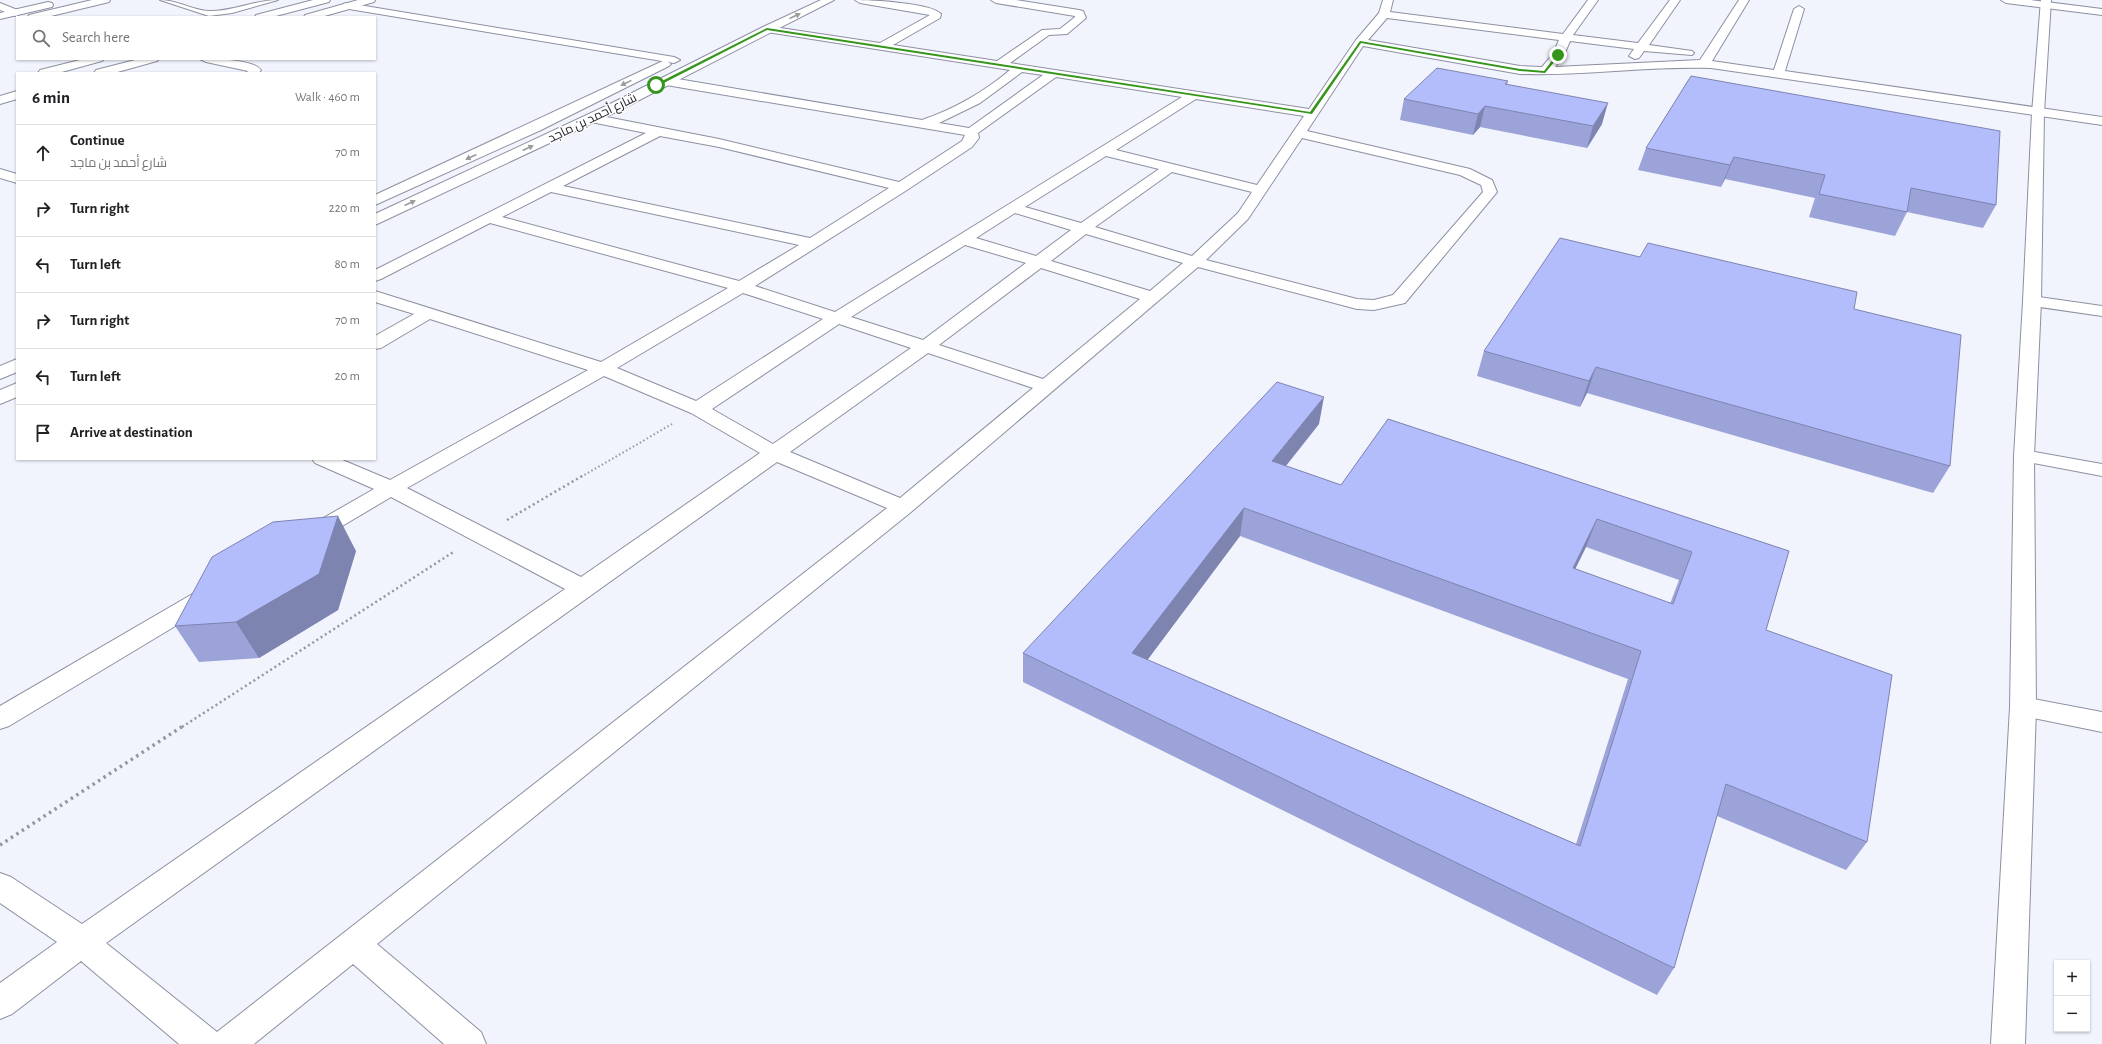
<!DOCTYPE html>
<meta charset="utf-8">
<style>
:root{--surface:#fff;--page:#f6f6f6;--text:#202124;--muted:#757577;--line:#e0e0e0}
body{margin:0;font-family:"Alegreya Sans",Cairo,sans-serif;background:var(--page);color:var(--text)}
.controls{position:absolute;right:12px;bottom:12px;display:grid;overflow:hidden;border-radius:0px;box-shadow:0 1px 3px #0004}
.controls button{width:36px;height:36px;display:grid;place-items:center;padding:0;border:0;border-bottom:1px solid var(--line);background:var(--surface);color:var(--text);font:20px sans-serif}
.stop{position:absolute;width:12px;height:12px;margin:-9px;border:3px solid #33961a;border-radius:50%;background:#fff}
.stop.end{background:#33961a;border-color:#fff;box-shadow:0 1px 4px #0008}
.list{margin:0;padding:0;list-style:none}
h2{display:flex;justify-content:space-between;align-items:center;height:52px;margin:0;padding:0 16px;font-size:17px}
h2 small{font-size:13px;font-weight:400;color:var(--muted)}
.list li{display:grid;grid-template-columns:26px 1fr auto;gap:12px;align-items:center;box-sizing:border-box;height:56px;padding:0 16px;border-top:1px solid var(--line)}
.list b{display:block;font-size:15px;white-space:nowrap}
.list p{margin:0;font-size:13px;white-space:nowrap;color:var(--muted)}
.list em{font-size:13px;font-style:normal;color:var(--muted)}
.icon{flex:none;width:22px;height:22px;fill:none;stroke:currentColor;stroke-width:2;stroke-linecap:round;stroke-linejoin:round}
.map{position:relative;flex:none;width:2102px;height:1044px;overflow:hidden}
.search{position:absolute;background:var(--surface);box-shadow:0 1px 3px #0004;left:16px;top:16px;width:360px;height:44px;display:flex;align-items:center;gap:10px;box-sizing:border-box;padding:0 14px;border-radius:0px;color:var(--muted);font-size:15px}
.panel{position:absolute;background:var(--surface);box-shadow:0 1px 3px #0004;left:16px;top:72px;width:360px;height:388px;border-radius:0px}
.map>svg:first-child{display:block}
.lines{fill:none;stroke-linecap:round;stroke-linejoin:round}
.service-casing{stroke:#8d90a0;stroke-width:2}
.minor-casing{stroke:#8d90a0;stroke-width:2}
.tertiary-casing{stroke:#8d90a0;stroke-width:2}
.secondary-casing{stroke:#8d90a0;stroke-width:2}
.path-far2{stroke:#95979f;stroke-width:2;stroke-dasharray:1.5 2.5;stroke-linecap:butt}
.path-far1{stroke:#95979f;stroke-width:2.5;stroke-dasharray:2 3;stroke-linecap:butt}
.path{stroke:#95979f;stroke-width:3.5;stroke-dasharray:2.5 4;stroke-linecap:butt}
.service{fill:#fff;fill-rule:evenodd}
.minor{fill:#fff;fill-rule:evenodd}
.tertiary{fill:#fff;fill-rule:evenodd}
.secondary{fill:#fff;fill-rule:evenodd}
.wall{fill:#9ba3d8;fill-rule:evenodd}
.shaded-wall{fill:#7e84b0}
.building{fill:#b4bdfb;stroke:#7e84b0;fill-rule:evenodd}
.oneway{fill:#9a9b9d}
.route{fill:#33961a}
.labels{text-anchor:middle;stroke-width:3;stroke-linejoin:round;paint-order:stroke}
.far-street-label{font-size:13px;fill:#1f2026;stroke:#fff}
</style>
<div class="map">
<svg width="2102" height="1044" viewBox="0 0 2102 1044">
<rect width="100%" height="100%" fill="#f1f3fd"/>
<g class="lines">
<defs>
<path id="service" d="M160,0C178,0 196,12 211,11C234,11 255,0 278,0L232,13L209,16Z"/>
<g id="minor">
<path d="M855,0C871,0 932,3 941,14L940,18L893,45L997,61L1042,30L1060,29L1075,17V16L996,3L991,0H1016L1079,10L1083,11L1086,18L1067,34L1049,35L1010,63L1309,109L1356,40L1379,13L1383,0H1393L1390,12L1563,34L1588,0H1598L1573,35L1638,43L1670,0H1680L1649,45L1692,51L1694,53L1692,55L1644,51L1639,58L1635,59L1629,56L1634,49L1570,41L1564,55L1555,67L1700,60L1739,0H1749L1712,61L1774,70L1794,9L1799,6L1804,9L1785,71L2102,117V125L1711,68C1647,66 1583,76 1520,74L1363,46L1307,131L1470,169L1492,180L1497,192L1405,303L1374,310L1357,309L1198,267L911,512L377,944L481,1032L486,1044H444L353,964L254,1044H179L81,961L12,1014L0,1019V983L57,942L0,903V873L11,877L82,924L565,589L391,497L322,538L314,540L306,538L303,533L306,528L374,489L315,463L312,459H340L390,480L588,370L430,319L381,348L375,349V336L414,314L375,302V291L601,362L728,288L490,223L381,279L375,281V270L646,133L586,121L585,118L591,114L719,139L899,182L962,141L965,135L666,85L660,81L666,77L922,120C954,109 984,92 1010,70L767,32L762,29L767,26L880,43L930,15L860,3ZM1387,18L1559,40L1553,54L1542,67L1520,66L1368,40ZM1022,72L1043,75L969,128L939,123L980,103ZM1056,77L1182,97L835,312L755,286L907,190L972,147L979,138L978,133ZM1196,99L1304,116L1257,185L1116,150ZM660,136L719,147L889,188L810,238L563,186ZM1302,138L1460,175L1481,185L1483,192L1393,295L1374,300L1357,299L1206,260L1248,219ZM1106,156L1159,169L1081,223L1025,207ZM1172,172L1252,192L1238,213L1192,256L1095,227ZM551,192L799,245L739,281L502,217ZM1015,213L1071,230L1036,256L976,238ZM1086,234L1183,263L1150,291L1051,261ZM965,245L1026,263L923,340L851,317ZM1041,268L1140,299L1043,379L939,345ZM743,293L823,319L696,401L617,368ZM839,324L911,348L773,444L712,409ZM928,353L1033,388L900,498L790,452ZM604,376L691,413L760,453L581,577L407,488ZM777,462L887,508L217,1032L106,943Z"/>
<polygon points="2001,0 2031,0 2102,9 2102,15 2006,3"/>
<polygon points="0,3 20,11 21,13 16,16 0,10"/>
<polygon points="347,3 674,57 680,60 674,63 343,8 342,6 343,4"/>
<path d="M200,59C214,59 253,59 261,70L259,73H246L248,71L206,62Z"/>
<polygon points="0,169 17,174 17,183 0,178"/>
<polygon points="2032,296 2102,306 2102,316 2026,305 2023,301 2026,297"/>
<polygon points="2024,450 2102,464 2102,476 2017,460 2014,456 2017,452"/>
<polygon points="209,587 217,589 221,595 217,601 9,726 0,729 0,706 201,589"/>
<polygon points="2023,697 2102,712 2102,732 2014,714 2010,707 2014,700"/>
</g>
<g id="tertiary">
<polygon points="92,0 110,0 109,2 47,17 28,17 29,15"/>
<polygon points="313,0 330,0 329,2 272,17 255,17 256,15"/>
<polygon points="358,0 375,0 374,2 321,17 304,17 305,15"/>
<polygon points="2041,0 2051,0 2044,113 2041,301 2034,456 2036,707 2025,1044 1991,1044 2010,707 2014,456 2023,301 2032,113"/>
<polygon points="48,2 52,3 53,5 52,7 0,19 0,13"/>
<polygon points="84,59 104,59 102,61 58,73 38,73 40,70"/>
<polygon points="139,59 159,59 157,61 114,73 94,73 96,70"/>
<polygon points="17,91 17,99 0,104 0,96"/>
</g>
<g id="secondary">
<polygon points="821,0 834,0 618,111 375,225 375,214 608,105 763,27"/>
<polygon points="665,60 671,64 669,66 541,130 375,205 375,195"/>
<polygon points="17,359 17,372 0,379 0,366"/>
<polygon points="17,383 17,397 0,404 0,390"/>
</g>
</defs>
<use href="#service" class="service-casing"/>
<use href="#minor" class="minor-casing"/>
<use href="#tertiary" class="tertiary-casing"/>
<use href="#secondary" class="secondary-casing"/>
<polyline class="path-far2" points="581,477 672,424"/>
<g class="path-far1">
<polyline points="507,520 582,476"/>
<polyline points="182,727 455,551"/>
</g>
<polyline class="path" points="0,845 183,726"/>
<use href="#service" class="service"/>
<use href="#minor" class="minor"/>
<use href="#tertiary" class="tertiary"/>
<use href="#secondary" class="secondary"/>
</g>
<g class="wall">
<polygon points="1691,76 1996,205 1983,228 1907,212 1895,236 1809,217 1815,198 1725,179 1721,187 1638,170 1646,148"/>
<polygon points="1508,81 1507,85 1602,124 1587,148 1480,127 1473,135 1400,120 1404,99"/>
<polygon points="1854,309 1950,466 1933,493 1587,393 1580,407 1477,376 1484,351"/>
<path d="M1388,419L1789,551L1766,630L1867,842L1846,870L1717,816L1674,968L1657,995L1023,682V653L1319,424L1286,466L1341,485ZM1240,536L1628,679L1576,844L1147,660ZM1586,547L1679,580L1670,604L1575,569Z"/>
<polygon points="356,551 338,610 259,658 199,662 175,626"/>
</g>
<g class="shaded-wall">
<polygon points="1608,103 1602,124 1587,148 1593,126"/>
<polygon points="1485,106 1480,127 1473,135 1478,114"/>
<polygon points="1734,157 1725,179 1721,187 1730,165"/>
<polygon points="1596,367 1587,393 1580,407 1589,381"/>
<polygon points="1324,397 1319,424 1268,488 1272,461"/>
<polygon points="1244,508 1240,536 1131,682 1132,653"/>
<polygon points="338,516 356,551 338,610 259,658 236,622"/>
<polygon points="1597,519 1586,547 1562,596 1573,568"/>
</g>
<g class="building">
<polygon points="1437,68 1508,81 1505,84 1608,103 1593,126 1485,106 1478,114 1404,99"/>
<polygon points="1691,76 2000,131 1996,205 1911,188 1907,212 1819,194 1825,175 1734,157 1730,165 1646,148"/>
<polygon points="1560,238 1640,257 1648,243 1857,292 1854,309 1961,335 1950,466 1596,367 1589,381 1484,351"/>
<path d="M1277,382L1324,397L1272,461L1341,485L1388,419L1789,551L1766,630L1892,675L1867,842L1726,784L1674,968L1023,653ZM1244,508L1641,651L1580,846L1132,653ZM1597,519L1692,552L1673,604L1573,568Z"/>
<polygon points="338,516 319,574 236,622 175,626 212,557 273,522"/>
</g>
<defs><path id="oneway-solid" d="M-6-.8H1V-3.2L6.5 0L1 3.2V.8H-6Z"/></defs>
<g class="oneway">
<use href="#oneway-solid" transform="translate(795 16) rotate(-25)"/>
<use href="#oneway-solid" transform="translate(626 83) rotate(154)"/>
<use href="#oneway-solid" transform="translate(528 148) rotate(-25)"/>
<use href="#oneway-solid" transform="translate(471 157) rotate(155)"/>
<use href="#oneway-solid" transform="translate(410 203) rotate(-25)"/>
</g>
<polygon class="route" points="767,28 1310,112 1360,41 1520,69 1544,71 1557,54 1560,55 1545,73 1520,71 1361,43 1312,114 767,30 658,86 654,85"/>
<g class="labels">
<g class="far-street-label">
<text transform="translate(592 117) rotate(-26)" y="5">شارع أحمد بن ماجد</text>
</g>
</g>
</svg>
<div class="controls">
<button>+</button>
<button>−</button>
</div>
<div class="stop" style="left:656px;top:85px"></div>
<div class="stop end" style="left:1558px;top:55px"></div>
<div class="search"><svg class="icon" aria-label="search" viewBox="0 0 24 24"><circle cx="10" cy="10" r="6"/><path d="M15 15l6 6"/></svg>Search here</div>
<section class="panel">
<h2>6 min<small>Walk · 460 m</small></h2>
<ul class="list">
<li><svg class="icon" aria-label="ahead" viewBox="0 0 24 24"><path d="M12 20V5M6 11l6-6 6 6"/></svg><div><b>Continue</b><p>شارع أحمد بن ماجد</p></div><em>70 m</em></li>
<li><svg class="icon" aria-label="right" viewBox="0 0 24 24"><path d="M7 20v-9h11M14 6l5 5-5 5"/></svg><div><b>Turn right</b></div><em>220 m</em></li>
<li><svg class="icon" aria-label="left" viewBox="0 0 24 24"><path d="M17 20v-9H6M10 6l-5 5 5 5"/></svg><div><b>Turn left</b></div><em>80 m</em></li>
<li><svg class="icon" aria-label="right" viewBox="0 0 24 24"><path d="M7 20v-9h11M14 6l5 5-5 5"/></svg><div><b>Turn right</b></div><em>70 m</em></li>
<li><svg class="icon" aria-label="left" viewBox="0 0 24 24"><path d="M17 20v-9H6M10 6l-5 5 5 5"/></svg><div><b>Turn left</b></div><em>20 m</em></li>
<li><svg class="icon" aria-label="arrive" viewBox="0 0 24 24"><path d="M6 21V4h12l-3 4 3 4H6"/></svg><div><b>Arrive at destination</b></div></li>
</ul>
</section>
</div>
